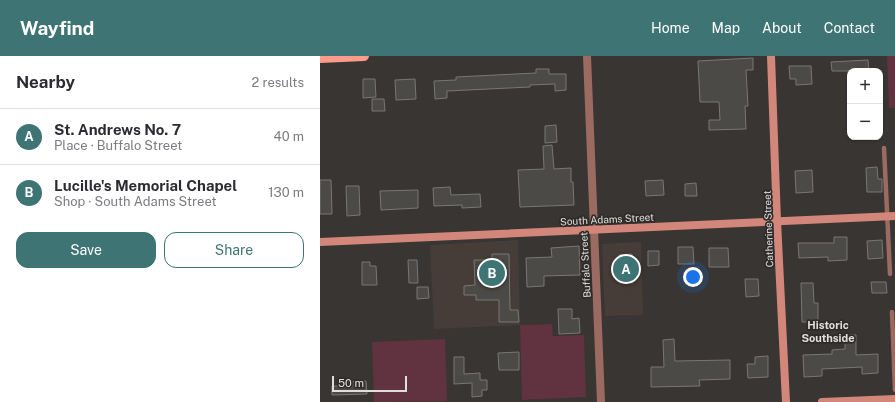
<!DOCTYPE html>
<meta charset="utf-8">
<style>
:root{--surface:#fff;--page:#f7f7f7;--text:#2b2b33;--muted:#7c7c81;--line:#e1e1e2;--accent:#3e7474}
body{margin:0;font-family:"Public Sans",sans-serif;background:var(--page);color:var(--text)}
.controls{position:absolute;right:12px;top:12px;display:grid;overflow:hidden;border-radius:8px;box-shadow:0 1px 3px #0004}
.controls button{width:36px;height:36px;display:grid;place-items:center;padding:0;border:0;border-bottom:1px solid var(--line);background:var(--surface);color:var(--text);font:20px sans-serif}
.scale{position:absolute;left:12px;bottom:10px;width:75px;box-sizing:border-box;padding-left:4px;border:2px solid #e1dfde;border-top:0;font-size:11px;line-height:14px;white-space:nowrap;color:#e1dfde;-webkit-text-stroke:3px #2e2b29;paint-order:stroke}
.you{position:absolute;left:373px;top:221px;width:14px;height:14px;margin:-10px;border:3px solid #fff;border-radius:50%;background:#1a73e8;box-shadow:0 0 0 6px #1a73e833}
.badge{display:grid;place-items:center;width:26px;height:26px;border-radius:50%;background:var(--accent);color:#fff;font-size:13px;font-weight:700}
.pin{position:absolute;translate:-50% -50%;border:2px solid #fff;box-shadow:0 1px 4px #0006}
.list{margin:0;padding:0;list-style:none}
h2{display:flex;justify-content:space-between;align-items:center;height:52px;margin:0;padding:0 16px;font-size:17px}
h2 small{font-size:13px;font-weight:400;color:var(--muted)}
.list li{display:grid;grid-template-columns:26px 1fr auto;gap:12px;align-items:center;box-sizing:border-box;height:56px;padding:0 16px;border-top:1px solid var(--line)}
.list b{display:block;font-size:15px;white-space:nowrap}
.list p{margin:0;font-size:13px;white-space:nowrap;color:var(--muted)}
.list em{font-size:13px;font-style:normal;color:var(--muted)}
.actions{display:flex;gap:8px;padding:12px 16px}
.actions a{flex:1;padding:9px 0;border:1px solid var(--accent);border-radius:12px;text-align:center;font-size:14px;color:var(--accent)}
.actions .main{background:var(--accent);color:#fff}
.map{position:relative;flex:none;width:575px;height:346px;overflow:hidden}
header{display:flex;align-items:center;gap:24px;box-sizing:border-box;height:56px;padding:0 20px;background:var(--accent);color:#fff}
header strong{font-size:19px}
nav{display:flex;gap:22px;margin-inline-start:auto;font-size:14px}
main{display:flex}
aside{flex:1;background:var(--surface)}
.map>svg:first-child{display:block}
.built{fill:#463d38}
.green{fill:#61323f}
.building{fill:#4c4a47;stroke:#797773}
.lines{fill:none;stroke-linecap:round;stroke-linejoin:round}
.lane{stroke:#9b6b62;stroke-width:4.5}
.street{stroke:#9b6b62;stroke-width:8}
.secondary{stroke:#d3877a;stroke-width:8}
.primary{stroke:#fe9c8c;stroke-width:10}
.labels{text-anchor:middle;stroke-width:3.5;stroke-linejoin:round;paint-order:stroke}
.street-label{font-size:10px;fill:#e1dfde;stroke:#2e2b29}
.neighbourhood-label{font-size:11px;font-weight:bold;fill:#e1dfde;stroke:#2e2b29}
</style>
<header>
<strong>Wayfind</strong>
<nav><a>Home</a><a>Map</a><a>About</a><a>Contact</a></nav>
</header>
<main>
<aside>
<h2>Nearby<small>2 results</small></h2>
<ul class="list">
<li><span class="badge">A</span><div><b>St. Andrews No. 7</b><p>Place · Buffalo Street</p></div><em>40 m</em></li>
<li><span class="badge">B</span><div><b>Lucille's Memorial Chapel</b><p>Shop · South Adams Street</p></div><em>130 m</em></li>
</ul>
<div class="actions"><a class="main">Save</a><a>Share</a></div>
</aside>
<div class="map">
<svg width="575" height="346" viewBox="0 0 575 346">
<rect width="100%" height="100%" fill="#383533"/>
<g class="built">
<polygon points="198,184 200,269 114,273 110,189"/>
<polygon points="321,186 323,259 285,260 282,188"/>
</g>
<g class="green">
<polygon points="567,0 575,0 575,52 569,52"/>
<polygon points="232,268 233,280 264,279 266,341 202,344 200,269"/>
<polygon points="125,283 127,345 54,346 52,286"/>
</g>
<g class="building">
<polygon points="433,2 433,14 426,14 428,50 425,50 426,73 389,74 389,64 400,64 399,46 380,46 378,5"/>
<polygon points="548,4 549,15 512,15 511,6"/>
<polygon points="469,10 491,10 492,28 476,29 476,23 470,23"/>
<polygon points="216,13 229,13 229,18 246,18 246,34 235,35 235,28 210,29 210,31 127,35 127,42 115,43 114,25 136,24 136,21 216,17"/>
<polygon points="43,23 55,23 56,41 43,42"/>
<polygon points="95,23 96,43 76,44 75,24"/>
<polygon points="52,43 64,43 65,55 52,55"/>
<polygon points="236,69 237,86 225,87 225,70"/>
<polygon points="232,89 234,113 251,112 251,126 253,126 254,149 200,151 198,114 224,113 223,90"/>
<polygon points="557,111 558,123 562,123 562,136 547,136 546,112"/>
<polygon points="492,114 493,136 476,137 475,115"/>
<polygon points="0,124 11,124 12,158 0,158"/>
<polygon points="343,124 344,139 326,140 325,125"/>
<polygon points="376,127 377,140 365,140 365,128"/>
<polygon points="26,130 39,130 40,159 27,160"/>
<polygon points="130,131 131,139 160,138 161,151 142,152 142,149 114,150 113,132"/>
<polygon points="98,134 98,152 61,154 60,135"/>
<polygon points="514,181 527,181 527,204 508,205 508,201 479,202 478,187 514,187"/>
<polygon points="562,184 563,202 548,203 547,185"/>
<polygon points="259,190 260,219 224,220 224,230 207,231 206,202 232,201 231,192"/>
<polygon points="358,191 373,191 374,208 358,208"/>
<polygon points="389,192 408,192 409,211 389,211"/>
<polygon points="328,195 339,195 339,209 328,210"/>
<polygon points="172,198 189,198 190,254 198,254 199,266 179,266 179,244 156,244 156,239 144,239 144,230 155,229 154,204 172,204"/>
<polygon points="312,198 313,227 300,227 299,199"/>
<polygon points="88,204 97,204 98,227 89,227"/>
<polygon points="42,206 50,206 50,210 56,210 57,229 42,229"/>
<polygon points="425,223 438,223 439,240 426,241"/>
<polygon points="551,226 566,226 567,237 552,237"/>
<polygon points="481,227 493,227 494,247 498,247 498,266 482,266"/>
<polygon points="97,231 108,231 109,242 97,243"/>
<polygon points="238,253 252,253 252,263 259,262 260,277 239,278"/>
<polygon points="525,279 536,279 536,299 558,298 558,317 542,318 542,311 502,313 502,320 484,321 483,299 512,298 512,294 525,293"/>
<polygon points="354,283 355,305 410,304 410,323 379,324 380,330 331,331 331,311 344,311 343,284"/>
<polygon points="199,296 199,314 179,314 178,297"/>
<polygon points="448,300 448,321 428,322 427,308 435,308 435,301"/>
<polygon points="134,301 144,301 144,318 160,317 160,324 167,324 167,334 162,334 162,340 152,341 152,327 134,328"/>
<polygon points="46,325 47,338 12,339 12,330 27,330 27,326"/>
</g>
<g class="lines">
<g class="lane">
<polyline points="564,92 570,218"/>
<polyline points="572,256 575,334"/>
</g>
<polyline class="street" points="267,0 281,346"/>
<g class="secondary">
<polyline points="451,0 457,165 466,346"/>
<polyline points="0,186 575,160"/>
<polyline points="502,346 575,343"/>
</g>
<polyline class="primary" points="0,2 44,0"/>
</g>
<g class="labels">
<g class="street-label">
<text transform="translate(287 163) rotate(-3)" y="4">South Adams Street</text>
<text transform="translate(448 173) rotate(-92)" y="4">Catherine Street</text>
<text transform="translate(265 209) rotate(-93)" y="4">Buffalo Street</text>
</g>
<g class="neighbourhood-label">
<text x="508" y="273">Historic<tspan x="508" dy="13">Southside</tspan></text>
</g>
</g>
</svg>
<div class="controls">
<button>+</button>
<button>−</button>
</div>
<div class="scale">50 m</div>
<div class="you"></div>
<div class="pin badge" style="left:306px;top:213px">A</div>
<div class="pin badge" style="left:172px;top:217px">B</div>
</div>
</main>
